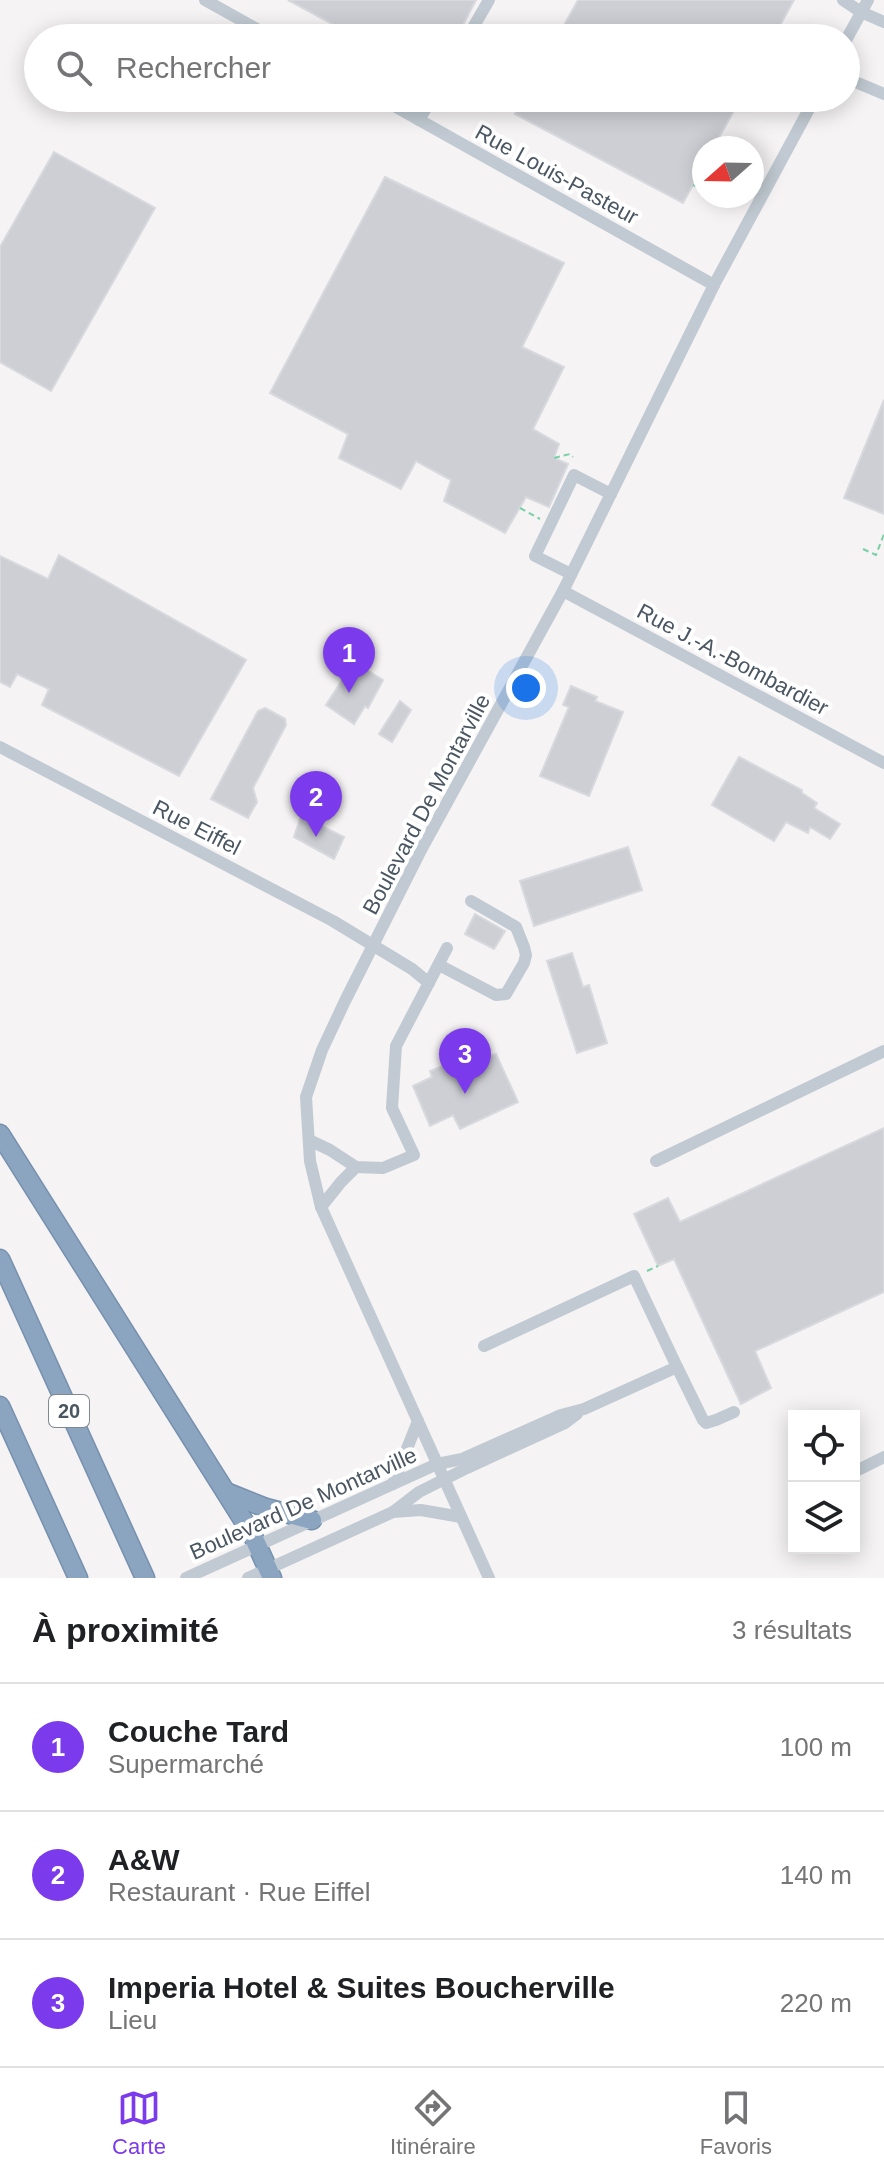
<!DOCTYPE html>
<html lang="fr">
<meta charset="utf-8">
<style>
:root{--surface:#fff;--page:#f6f6f6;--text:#202124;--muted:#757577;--line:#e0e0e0;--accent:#7c3aed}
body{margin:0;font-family:Helvetica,sans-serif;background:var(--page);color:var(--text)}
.controls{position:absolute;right:24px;bottom:24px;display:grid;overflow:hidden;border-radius:0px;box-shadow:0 4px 20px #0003}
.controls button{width:72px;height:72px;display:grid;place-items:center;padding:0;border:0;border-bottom:2px solid var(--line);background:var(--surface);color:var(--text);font:40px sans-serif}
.compass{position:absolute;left:692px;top:136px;width:72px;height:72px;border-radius:50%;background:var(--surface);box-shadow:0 4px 20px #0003;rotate:250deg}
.you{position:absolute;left:526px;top:688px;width:28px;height:28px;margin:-20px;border:6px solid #fff;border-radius:50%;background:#1a73e8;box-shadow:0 0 0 12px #1a73e833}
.badge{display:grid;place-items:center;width:52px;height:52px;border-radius:50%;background:var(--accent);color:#fff;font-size:26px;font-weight:700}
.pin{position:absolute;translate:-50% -66px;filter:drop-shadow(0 2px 4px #0008)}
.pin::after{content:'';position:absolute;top:42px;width:28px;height:24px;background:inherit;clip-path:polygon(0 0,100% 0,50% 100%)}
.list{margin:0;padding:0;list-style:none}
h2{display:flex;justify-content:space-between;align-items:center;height:104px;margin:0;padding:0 32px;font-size:34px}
h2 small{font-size:26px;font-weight:400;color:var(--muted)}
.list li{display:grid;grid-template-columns:52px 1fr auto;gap:24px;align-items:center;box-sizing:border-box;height:128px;padding:0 32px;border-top:2px solid var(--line)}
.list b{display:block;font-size:30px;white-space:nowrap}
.list p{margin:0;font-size:26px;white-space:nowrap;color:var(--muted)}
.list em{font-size:26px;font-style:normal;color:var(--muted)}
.icon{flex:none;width:44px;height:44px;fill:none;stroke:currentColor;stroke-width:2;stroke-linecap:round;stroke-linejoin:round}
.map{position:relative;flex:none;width:884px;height:1578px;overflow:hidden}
.search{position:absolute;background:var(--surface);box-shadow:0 4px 20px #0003;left:24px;right:24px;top:24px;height:88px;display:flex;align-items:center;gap:20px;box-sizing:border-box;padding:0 28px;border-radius:44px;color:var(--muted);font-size:30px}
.sheet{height:488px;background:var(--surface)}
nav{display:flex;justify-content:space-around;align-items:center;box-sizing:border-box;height:112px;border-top:2px solid var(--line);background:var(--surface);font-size:22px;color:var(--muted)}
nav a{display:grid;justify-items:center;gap:4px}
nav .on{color:var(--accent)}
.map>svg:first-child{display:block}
.building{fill:#cdcfd5;stroke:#d7d9de;stroke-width:2}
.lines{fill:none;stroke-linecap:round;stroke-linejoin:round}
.highway-casing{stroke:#7690ad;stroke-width:21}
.path{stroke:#7ad0a6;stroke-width:2;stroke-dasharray:6 4;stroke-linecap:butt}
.minor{stroke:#c1cad2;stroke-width:12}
.highway{stroke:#8ba5c1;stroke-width:18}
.labels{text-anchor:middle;stroke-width:8;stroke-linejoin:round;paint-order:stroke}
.shield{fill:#fff;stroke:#808990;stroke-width:2}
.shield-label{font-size:20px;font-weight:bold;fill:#4a5661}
.street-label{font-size:22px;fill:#4a5661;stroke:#fff}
</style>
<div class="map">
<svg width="884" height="1578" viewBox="0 0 884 1578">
<rect width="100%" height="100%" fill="#f5f3f3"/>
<g class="building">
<polygon points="288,0 476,0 456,38 358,38"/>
<polygon points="578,0 794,0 773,38 557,38"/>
<polygon points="524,98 741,98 713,148 704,148 704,165 683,203 515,114"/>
<polygon points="54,152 155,208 51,391 0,362 0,247"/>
<polygon points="385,177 564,263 522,347 564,367 533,429 559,444 554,458 568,464 549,507 526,497 505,533 444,501 451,480 416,461 401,489 339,458 348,434 270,393"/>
<polygon points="884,400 884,514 844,498"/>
<polygon points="59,555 246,660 179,776 42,705 49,689 17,674 10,687 0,682 0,556 48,579"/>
<polygon points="354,662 383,680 368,708 365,706 354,724 326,705"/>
<polygon points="571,686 597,697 595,701 623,712 589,796 540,776 569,707 563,705"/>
<polygon points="400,701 411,710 392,742 379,734"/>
<polygon points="265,708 285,719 286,725 253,788 257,802 248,818 211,799 258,711"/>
<polygon points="739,757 802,790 802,793 817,803 814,808 840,824 830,839 810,827 808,833 786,822 774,841 712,805"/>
<polygon points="301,816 344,837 334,859 294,837"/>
<polygon points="628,847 642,890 534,926 520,881"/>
<polygon points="475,914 505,931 494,949 465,934"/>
<polygon points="572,953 583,987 589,985 607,1043 577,1053 547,961"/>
<polygon points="488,1052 490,1056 496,1054 518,1102 460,1129 453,1115 430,1126 413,1086 432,1077 430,1071 445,1065 447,1070 450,1069 452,1073 470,1065 469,1061"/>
<polygon points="884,1128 884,1292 755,1351 771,1388 741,1404 674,1259 658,1266 634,1214 668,1198 680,1222"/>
</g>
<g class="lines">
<defs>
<g id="highway">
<polyline points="0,1134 252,1534 272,1578"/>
<polyline points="0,1259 145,1578"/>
<polyline points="0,1406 78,1578"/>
<polyline points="226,1492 266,1508 312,1520"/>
</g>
</defs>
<use href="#highway" class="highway-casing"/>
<g class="path">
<polyline points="693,185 704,189"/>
<polyline points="554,458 570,454 573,457"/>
<polyline points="520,508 540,519"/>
<polyline points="863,549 876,555 884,534"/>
<polyline points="647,1271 658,1266"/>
</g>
<g class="minor">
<polyline points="205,0 273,38"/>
<polyline points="843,0 861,12 884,22"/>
<polyline points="467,38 489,0"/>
<polyline points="846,40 868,0"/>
<polyline points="846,78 884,94"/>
<polyline points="380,98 714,285"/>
<polyline points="419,120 432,98"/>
<polyline points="571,574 535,556 574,475 611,494"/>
<polyline points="563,591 884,763"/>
<polyline points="0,747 333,921 412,969 429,983"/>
<polyline points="439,965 496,995 506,994 524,963 526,955 524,947 516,927 471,901"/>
<polyline points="309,1140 330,1150 356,1167 383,1168 414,1155 392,1108 396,1046 447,948"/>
<polyline points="656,1161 884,1051"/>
<polyline points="321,1207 341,1182 356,1167"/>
<polyline points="484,1346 634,1276 677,1367"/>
<polyline points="854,1472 884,1457"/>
<polyline points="393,1484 418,1421"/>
<polyline points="393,1512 421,1510 461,1517"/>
<polyline points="186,1578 437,1464 462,1459 561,1415 584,1409 677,1367 703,1420 706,1423 716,1420 734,1412"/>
<polyline points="248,1578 393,1512 419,1492 467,1468 565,1423 577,1414"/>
<polyline points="489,1578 321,1207 310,1161 306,1097 322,1050 345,1001 421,850 563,591 714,285 815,98"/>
</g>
<use href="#highway" class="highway"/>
</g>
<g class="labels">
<rect class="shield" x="49" y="1395" width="40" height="32" rx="6"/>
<g class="shield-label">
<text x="69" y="1418">20</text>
</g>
<g class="street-label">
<text transform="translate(557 174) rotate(29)" y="8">Rue Louis-Pasteur</text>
<text transform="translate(733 659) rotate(28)" y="8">Rue J.-A.-Bombardier</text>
<text transform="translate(426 804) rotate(-62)" y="8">Boulevard De Montarville</text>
<text transform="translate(197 827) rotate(27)" y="8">Rue Eiffel</text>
<text transform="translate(303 1503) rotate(-24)" y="8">Boulevard De Montarville</text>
</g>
</g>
</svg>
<div class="controls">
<button><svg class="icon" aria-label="locate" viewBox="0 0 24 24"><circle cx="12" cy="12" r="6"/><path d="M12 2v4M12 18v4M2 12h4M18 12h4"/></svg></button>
<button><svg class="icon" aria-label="layers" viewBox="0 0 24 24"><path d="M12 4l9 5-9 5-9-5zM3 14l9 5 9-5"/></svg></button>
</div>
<svg class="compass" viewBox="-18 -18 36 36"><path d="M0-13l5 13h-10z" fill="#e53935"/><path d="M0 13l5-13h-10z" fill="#757577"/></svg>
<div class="you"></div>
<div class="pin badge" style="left:349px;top:693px">1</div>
<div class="pin badge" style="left:316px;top:837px">2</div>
<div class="pin badge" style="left:465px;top:1094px">3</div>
<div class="search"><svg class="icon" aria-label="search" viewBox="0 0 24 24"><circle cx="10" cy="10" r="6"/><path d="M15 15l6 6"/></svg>Rechercher</div>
</div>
<section class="sheet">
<h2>À proximité<small>3 résultats</small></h2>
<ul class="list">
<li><span class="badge">1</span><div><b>Couche Tard</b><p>Supermarché</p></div><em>100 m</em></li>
<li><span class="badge">2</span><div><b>A&amp;W</b><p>Restaurant · Rue Eiffel</p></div><em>140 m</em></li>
<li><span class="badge">3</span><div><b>Imperia Hotel &amp; Suites Boucherville</b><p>Lieu</p></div><em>220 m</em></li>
</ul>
</section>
<nav>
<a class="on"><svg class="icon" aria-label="map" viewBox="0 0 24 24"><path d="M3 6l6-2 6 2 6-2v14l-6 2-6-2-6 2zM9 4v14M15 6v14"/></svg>Carte</a>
<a><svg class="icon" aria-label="directions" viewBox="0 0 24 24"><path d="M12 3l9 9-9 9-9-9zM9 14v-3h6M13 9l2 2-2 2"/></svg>Itinéraire</a>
<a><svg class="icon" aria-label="saved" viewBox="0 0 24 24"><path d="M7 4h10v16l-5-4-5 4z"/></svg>Favoris</a>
</nav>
